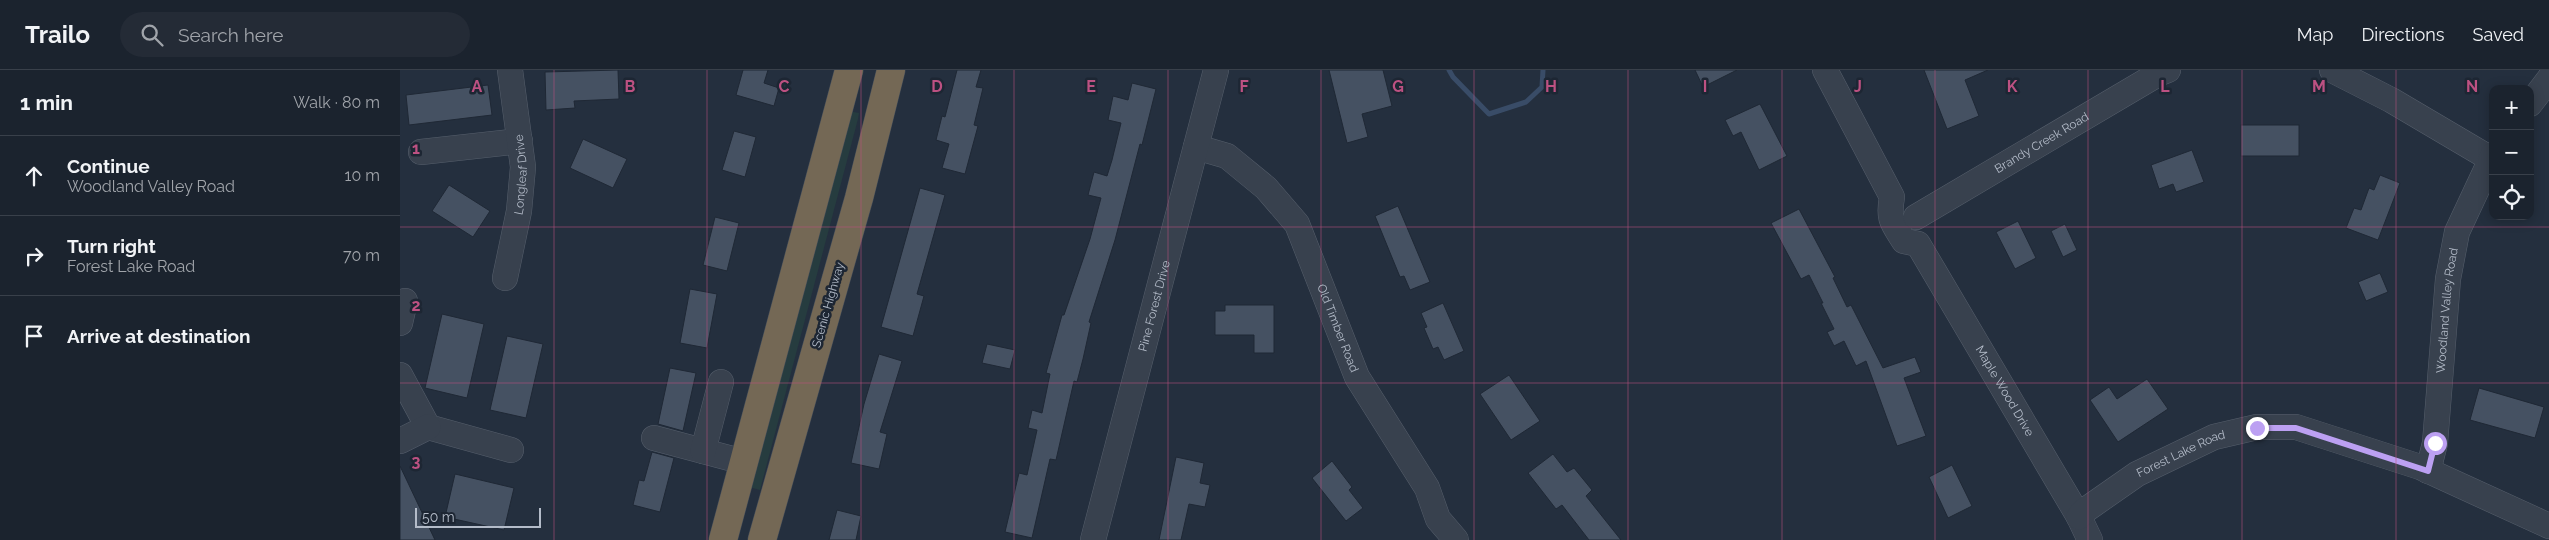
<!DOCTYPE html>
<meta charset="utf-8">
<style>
:root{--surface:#1b232e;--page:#242b36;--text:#f1f3f6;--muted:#a0a4aa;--line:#39404a}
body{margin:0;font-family:Raleway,sans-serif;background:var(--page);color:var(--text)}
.controls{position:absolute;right:15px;top:15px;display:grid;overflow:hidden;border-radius:10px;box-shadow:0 2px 12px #0003}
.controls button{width:45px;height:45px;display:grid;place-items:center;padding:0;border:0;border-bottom:1px solid var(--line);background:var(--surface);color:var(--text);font:25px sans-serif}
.scale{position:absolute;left:15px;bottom:12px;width:126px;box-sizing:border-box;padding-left:5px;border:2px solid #b4bcc9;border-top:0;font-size:14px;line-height:18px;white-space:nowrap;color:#b4bcc9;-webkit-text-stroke:4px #1d2633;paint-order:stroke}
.stop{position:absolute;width:15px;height:15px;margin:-11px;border:4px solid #bca0f2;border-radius:50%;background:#fff}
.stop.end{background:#bca0f2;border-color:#fff;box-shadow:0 1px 5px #0008}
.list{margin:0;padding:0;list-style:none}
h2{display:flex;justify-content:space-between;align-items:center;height:65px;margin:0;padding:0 20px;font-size:21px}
h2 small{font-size:16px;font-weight:400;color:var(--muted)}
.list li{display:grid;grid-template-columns:32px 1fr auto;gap:15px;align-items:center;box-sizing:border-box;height:80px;padding:0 20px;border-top:1px solid var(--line)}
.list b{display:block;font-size:19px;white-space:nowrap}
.list p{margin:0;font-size:16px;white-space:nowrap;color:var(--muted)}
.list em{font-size:16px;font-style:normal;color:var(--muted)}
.icon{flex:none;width:28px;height:28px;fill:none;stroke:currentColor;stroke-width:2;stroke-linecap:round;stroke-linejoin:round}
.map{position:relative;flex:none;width:2149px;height:470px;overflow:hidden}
header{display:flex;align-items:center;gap:30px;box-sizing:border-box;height:70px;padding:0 25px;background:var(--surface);border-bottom:1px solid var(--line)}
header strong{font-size:24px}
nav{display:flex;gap:28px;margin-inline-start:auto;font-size:18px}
.search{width:350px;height:45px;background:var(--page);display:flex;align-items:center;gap:12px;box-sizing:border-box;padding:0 18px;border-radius:28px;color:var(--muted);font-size:19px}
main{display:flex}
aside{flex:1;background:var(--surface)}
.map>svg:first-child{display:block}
.green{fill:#263c3f}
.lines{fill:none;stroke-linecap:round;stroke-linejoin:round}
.stream{stroke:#394c67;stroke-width:5}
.building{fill:#455162;stroke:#1f2835}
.minor-casing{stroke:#565f6c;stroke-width:26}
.highway-casing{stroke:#434c59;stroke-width:29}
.minor{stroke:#38414e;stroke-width:25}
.highway{stroke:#746855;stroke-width:28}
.route{stroke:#bca0f2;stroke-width:6}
.grid{fill:none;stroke:#bd5182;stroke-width:1;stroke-opacity:0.55}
.labels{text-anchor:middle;stroke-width:5;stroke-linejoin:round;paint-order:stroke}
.street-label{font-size:12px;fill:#b4bcc9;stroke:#1d2633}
.grid-label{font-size:16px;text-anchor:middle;font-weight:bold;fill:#bd5182;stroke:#1d2633;stroke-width:5;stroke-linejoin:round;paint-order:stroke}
</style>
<header>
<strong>Trailo</strong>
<div class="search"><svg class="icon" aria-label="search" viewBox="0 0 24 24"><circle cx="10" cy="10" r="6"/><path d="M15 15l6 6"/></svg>Search here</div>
<nav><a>Map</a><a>Directions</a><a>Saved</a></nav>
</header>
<main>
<aside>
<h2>1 min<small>Walk · 80 m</small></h2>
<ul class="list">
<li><svg class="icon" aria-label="ahead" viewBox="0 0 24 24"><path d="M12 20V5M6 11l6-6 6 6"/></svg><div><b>Continue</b><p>Woodland Valley Road</p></div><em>10 m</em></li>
<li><svg class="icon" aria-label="right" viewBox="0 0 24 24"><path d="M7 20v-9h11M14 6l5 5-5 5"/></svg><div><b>Turn right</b><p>Forest Lake Road</p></div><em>70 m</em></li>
<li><svg class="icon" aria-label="arrive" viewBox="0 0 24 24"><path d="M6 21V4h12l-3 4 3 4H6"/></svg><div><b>Arrive at destination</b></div></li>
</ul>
</aside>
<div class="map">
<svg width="2149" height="470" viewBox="0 0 2149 470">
<rect width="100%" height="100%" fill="#242f3e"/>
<polygon class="green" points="448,41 459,43 458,49 360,420 349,417"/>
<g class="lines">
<polyline class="stream" points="1049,0 1053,7 1089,44 1126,32 1142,17 1143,0"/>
</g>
<g class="building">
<polygon points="218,0 219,29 174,31 175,38 146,40 145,2"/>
<polygon points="343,0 368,0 364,13 379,18 374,36 336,25"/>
<polygon points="557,0 581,0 576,17 583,18 574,55 578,56 565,104 542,98 549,74 536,70 542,46 545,47"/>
<polygon points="929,0 983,0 992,36 962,44 968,67 947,73"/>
<polygon points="1295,0 1337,0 1303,17"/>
<polygon points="1524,0 1588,0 1565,10 1579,46 1547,59"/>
<polygon points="732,13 756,19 742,75 740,74 715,170 689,252 691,253 683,289 677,312 674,311 656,390 650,389 632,468 605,462 619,403 627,405 637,360 628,358 632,340 642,343 650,304 646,303 662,245 664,245 690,169 701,128 688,125 694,102 707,106 712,90 721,53 708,50 713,26 728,30"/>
<polygon points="88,15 92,45 9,55 6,25"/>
<polygon points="1360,34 1387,86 1359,100 1341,62 1333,66 1325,50"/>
<rect x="1841" y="55" width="58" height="31"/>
<polygon points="334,61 356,67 345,107 322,100"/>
<polygon points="183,69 227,89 213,118 170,98"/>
<polygon points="1792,80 1804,112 1776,122 1773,114 1759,119 1751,95"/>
<polygon points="1980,105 2000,113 1978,170 1946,158 1954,138 1961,140 1969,118 1974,120"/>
<polygon points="49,115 90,141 73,167 32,141"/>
<polygon points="520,118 545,125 517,224 524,226 513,266 481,257"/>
<polygon points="998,136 1030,212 1010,220 1004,206 1000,207 975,146"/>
<polygon points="1399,139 1435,207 1433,208 1447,237 1451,235 1483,298 1515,287 1521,302 1504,308 1526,366 1497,376 1466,291 1456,296 1444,271 1434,276 1427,262 1434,259 1421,233 1423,233 1409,205 1401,209 1371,153"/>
<polygon points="315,147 339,153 327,201 303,195"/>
<polygon points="1618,151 1636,188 1615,199 1596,162"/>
<polygon points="1665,154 1677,180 1663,187 1651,161"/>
<polygon points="1980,203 1988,222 1966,231 1958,212"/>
<polygon points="290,219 317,224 307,278 280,273"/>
<polygon points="1043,233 1064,281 1044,290 1038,277 1033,279 1024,258 1027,257 1021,243"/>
<polygon points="825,235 874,235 874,283 854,283 854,265 815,265 815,241 825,241"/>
<polygon points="42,244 84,254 67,328 25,318"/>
<polygon points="107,266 143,274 126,348 90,340"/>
<polygon points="587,274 615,280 610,299 582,293"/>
<polygon points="479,284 502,291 480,362 487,364 479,399 451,393 464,334"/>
<polygon points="270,298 296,303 283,361 258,354"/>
<polygon points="1109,305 1140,351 1111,370 1080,324"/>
<polygon points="1747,309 1768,339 1718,372 1690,330 1709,317 1717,329"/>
<polygon points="2079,318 2144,337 2135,368 2070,350"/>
<polygon points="252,382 274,388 260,442 233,435 239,410 244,411"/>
<polygon points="1153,384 1167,402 1174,398 1192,420 1186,426 1221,470 1189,470 1162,435 1156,439 1128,403"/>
<polygon points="776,387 804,393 800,413 810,415 805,437 789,434 781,470 759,470"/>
<polygon points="932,391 952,417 949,420 963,438 946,451 912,408"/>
<polygon points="1552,395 1572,436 1548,448 1529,407"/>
<polygon points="0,396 35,470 0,470"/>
<polygon points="55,404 114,418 104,460 45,447"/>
<polygon points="437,440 461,446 456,470 429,470"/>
</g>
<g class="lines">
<defs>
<g id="minor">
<path id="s1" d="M1425,0L1492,127C1488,149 1492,152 1504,171L1518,174L1679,447L1690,470"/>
<polyline points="1932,0 1991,30 2091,89"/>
<polyline points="2130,34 2149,9"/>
<path id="s2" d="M796,77L827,86L866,118L897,154L957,307L1027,418L1038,449L1056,470"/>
<polyline points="21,82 120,71"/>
<path id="s3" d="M1516,147L1758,4L1768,0"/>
<path id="s4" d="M105,208L119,141L123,97L110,0"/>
<polyline points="0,253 5,231"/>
<polyline points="0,305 28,357 111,380"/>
<polyline points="254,368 344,392"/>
<polyline points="0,371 28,357"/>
<polyline points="303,381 321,312"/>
<path id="s5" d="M2028,401L2035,373L2048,209L2057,162L2093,85"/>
<path id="s6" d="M1679,447L1684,441L1737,404L1814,367L1857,357H1896L2020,397L2149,456"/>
<path id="s7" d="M693,470L816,0"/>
</g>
<g id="highway">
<polyline points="323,470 449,0"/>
<polyline points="362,470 459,128 491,0"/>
</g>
</defs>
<use href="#minor" class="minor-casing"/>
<use href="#highway" class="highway-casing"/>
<use href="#minor" class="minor"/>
<use href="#highway" class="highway"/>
</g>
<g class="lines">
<polyline class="route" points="1857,358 1896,358 2028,401 2035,373"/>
</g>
<path class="grid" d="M154,0V470M307,0V470M461,0V470M614,0V470M768,0V470M921,0V470M1074,0V470M1228,0V470M1382,0V470M1535,0V470M1688,0V470M1842,0V470M1996,0V470M0,157H2149M0,313H2149"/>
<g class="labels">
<g class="street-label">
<text dy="4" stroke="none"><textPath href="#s3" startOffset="146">Brandy Creek Road</textPath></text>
<text dy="4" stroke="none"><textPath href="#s4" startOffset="105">Longleaf Drive</textPath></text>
<text transform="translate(428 235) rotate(-74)" y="4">Scenic Highway</text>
<text dy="4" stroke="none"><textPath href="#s7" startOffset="242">Pine Forest Drive</textPath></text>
<text dy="4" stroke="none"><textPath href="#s5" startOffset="162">Woodland Valley Road</textPath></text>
<text dy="4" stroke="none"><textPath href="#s2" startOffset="242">Old Timber Road</textPath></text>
<text dy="4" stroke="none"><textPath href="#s1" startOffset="376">Maple Wood Drive</textPath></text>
<text dy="4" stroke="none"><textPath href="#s6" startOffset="121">Forest Lake Road</textPath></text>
</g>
</g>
<g class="grid-label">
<text x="77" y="22">A</text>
<text x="230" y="22">B</text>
<text x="384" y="22">C</text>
<text x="537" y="22">D</text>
<text x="691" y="22">E</text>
<text x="844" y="22">F</text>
<text x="998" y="22">G</text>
<text x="1151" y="22">H</text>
<text x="1305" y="22">I</text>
<text x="1458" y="22">J</text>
<text x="1612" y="22">K</text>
<text x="1765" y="22">L</text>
<text x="1919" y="22">M</text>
<text x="2072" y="22">N</text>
<text x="16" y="84">1</text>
<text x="16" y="241">2</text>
<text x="16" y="397">3</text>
</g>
</svg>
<div class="controls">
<button>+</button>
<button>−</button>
<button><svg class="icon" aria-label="locate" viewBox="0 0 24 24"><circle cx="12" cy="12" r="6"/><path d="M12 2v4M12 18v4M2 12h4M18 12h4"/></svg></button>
</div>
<div class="scale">50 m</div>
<div class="stop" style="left:2035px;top:373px"></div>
<div class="stop end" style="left:1857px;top:358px"></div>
</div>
</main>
